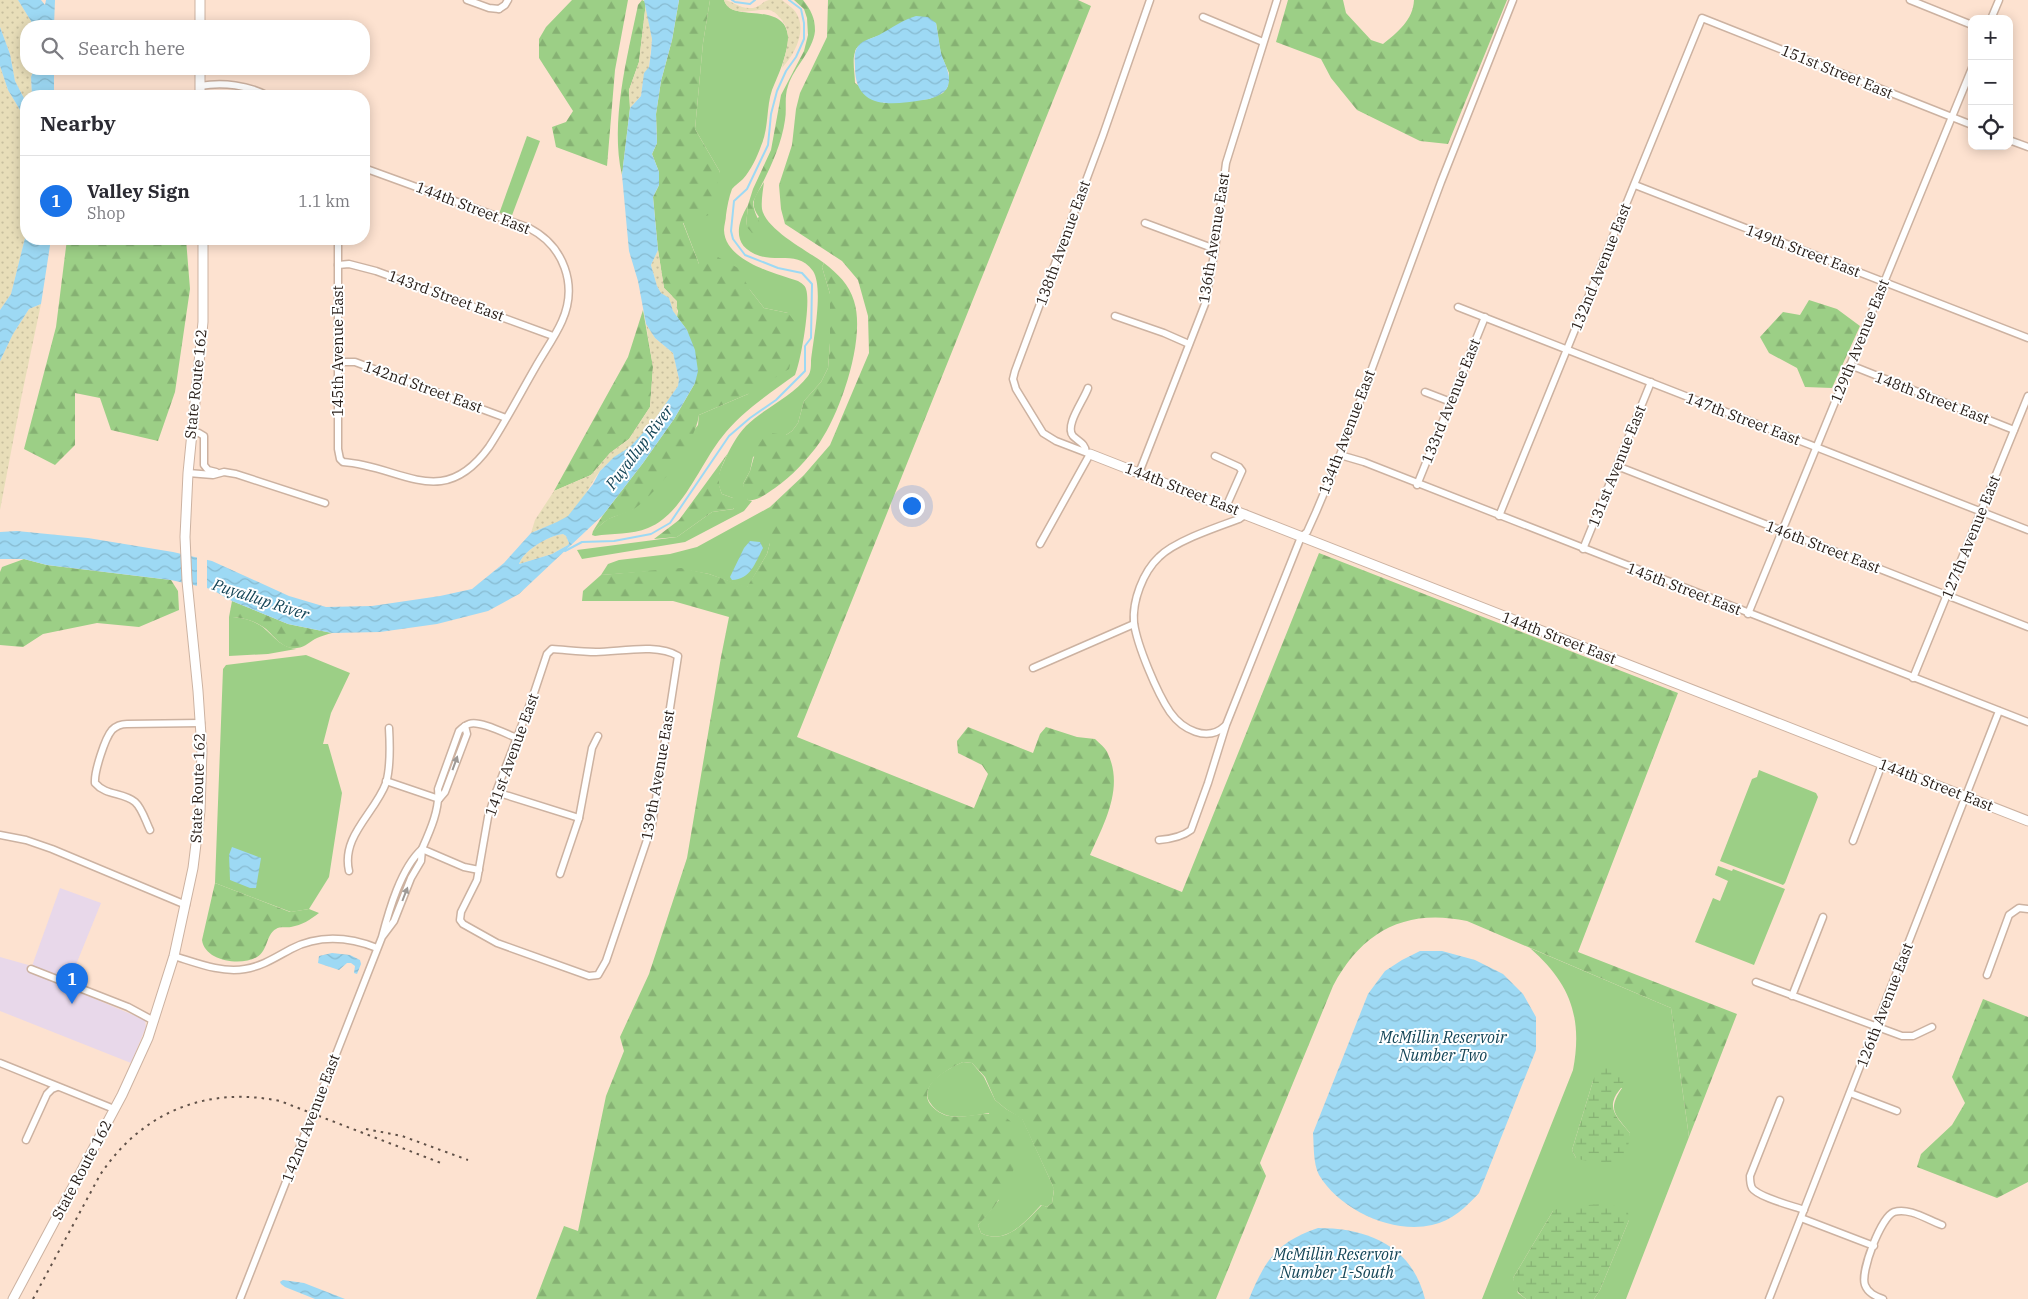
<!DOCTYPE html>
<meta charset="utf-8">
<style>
:root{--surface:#fff;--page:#f7f7f7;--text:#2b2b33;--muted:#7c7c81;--line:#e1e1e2;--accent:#1a73e8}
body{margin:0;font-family:"IBM Plex Serif",serif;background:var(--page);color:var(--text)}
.controls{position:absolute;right:15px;top:15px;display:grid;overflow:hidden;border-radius:10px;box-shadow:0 2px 12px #0003}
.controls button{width:45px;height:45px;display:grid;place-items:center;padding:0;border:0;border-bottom:1px solid var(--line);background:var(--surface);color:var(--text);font:25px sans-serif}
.you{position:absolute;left:911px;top:505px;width:18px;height:18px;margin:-12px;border:4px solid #fff;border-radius:50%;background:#1a73e8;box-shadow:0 0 0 8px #1a73e833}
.badge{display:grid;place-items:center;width:32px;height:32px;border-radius:50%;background:var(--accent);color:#fff;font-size:16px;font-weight:700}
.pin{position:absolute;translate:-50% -41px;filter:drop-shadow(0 1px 2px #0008)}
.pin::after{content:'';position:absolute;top:26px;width:18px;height:15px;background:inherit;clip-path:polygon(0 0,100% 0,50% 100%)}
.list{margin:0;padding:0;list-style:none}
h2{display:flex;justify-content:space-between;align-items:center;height:65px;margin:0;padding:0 20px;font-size:21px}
h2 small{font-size:16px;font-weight:400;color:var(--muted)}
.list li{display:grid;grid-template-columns:32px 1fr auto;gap:15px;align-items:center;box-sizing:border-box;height:90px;padding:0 20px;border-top:1px solid var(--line)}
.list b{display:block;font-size:19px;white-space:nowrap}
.list p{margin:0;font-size:16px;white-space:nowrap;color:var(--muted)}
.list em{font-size:16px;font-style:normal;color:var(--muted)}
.icon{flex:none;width:28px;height:28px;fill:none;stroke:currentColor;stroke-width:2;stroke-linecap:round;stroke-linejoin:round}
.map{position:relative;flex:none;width:2028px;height:1299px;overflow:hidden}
.search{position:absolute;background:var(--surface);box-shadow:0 2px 12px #0003;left:20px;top:20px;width:350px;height:55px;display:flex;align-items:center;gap:12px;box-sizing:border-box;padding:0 18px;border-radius:20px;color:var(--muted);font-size:19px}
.panel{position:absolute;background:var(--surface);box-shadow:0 2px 12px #0003;left:20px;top:90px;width:350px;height:155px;border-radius:20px}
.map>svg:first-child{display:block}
.commercial{fill:#e8d8ea}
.green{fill:#9ccf86;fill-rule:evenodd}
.forest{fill:url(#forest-firs);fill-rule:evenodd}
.wetland{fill:url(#wetland-marsh)}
.sand{fill:url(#sand-dots)}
.water{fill:url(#water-waves);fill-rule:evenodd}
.pier{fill:#fde2d0}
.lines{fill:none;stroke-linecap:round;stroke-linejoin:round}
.stream{stroke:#9dd9f4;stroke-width:2}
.street-casing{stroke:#ccb2a1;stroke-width:9}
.secondary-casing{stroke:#ccb2a1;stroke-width:11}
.street{stroke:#fff;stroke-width:6}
.secondary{stroke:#fff;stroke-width:9}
.rail{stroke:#605148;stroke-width:2;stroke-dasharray:2.5 5;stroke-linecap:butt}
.oneway{fill:#9d9996}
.labels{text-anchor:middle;stroke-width:4;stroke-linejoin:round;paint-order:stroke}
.street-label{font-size:15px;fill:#261c16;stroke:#fff}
.water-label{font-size:16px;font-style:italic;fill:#144557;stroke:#fff}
</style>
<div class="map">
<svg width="2028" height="1299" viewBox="0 0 2028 1299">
<defs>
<pattern id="forest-firs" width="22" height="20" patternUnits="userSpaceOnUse" patternTransform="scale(1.25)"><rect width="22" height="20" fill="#9ccf86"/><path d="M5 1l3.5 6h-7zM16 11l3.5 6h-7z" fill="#86b173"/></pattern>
<pattern id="wetland-marsh" width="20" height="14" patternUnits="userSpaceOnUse" patternTransform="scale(1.25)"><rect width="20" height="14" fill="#9ccf86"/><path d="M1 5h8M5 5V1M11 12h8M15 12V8" fill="none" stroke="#86b173"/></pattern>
<pattern id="sand-dots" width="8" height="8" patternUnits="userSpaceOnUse" patternTransform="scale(1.25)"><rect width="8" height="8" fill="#e8deb9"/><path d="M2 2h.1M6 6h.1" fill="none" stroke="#c7be9e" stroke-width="1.8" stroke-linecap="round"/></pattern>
<pattern id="water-waves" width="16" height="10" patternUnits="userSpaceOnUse" patternTransform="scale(1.25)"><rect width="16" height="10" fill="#9dd9f4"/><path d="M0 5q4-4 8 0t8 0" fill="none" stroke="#87bad0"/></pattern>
</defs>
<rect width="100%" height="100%" fill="#fde2d0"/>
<polygon class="commercial" points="60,888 101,903 67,987 145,1020 146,1027 131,1063 0,1011 0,957 32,966"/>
<g class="green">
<path d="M710,0H724C731,24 784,0 788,36C789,51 778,76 772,90C766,108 769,128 761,146C757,157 751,170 743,179C740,182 735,185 732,189C729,197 727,207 726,215C726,220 724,225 724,230C725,261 774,273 798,281C801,283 805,285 806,289C811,303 801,361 795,375C770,393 741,412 722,437C700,464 683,514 648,528C632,535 612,533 595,536L592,535L593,531L608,519L633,509L698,425L699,415L748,394L788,313L764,308L750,290L699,264L683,222L720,172L695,129L703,43Z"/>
<polygon points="527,136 540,141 511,218 499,214"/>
<path d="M764,182C763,190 761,201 762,209C766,230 808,251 824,263L822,267L830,294V343L828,368L821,382L804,401L798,423L792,431L753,457L750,471L743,484L748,500L752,501L744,511L685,542L582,559L577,550L677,537L712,512L734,509L733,498L722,494C716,481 718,474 724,462C729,450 737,435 746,426C764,408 792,397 808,376C811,372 811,366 811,361C813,341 824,288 813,271C798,251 779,262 760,256C732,247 736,225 748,205L746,226L759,217C748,202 756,196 764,182Z"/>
<polygon points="770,507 770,543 767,554 747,588 709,574 681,569 601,575 608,564 619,560 670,554 697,547"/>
<path d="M229,617C242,617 257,621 266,630C276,639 282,647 296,649L268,654L229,656Z"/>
<polygon points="306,655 350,673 331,713 323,744 328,744 342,793 329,877 309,909 291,912 215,883 223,669 226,665"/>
<polygon points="1759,770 1816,793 1818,797 1785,883 1783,885 1720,861 1752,779 1757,777"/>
<polygon points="1718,866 1732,871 1733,869 1785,889 1754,965 1695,942 1713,898 1720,901 1728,881 1715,875"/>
<path d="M1530,948L1671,1008L1689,1137L1626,1299H1594L1600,1290L1629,1220L1553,1211L1513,1278L1518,1293L1526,1299H1482L1573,1070C1583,1017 1570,983 1530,948ZM1593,1081L1622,1088C1607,1110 1615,1114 1630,1133L1624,1153L1576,1158L1572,1150Z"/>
<path d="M963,1062L972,1063L984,1077L995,1100L1006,1109L1022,1118L1052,1184L1054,1189L1052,1203L1047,1207L1041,1205C1026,1221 1006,1246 981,1233L978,1225L999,1200L989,1113C976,1115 963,1118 950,1116C943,1115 935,1110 931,1104C916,1085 949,1068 963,1062Z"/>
</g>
<g class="forest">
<polygon points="572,0 628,0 615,70 607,166 556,147 552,127 566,122 573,111 539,58 539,39 546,27"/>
<path d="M642,0L646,2L639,62L629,90L630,108L622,175C610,122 627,58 638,5Z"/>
<path d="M679,0H710L703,43L695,129L720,172L709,215L683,223L699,264L716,256L738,268L750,290L764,308L788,313L799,327L789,369L748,394L699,415C695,444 658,492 634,509C626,514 616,515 609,519C603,522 598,528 593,531L603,515L643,463L674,419L695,383L687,330L677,317L678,311L672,296L664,288L658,250L653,197L659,185V172L652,154L657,143L656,114L661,81L672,40Z"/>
<path d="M794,0H803C811,10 815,18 815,31C813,51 794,67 788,86C784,97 787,109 785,120C781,149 766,176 753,202C753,212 760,221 763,231L758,234L752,233L746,226L748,205L753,189L771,150L781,95L804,51L808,35L807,18L804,9Z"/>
<path d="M828,0H1078L1091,6L797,737L974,808L988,774L982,765L958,753L957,741L968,727L1033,753L1040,734L1046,727L1077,737L1095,739C1099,743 1106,748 1108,754C1124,788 1104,824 1090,855L1182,892L1319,553L1678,693L1578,952L1737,1014L1689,1137L1671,1008L1467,921C1406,908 1362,931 1333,986L1260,1163L1266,1176L1216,1299H536L564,1226L578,1231L606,1096L624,1051L620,1037L649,974L687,858L721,657L729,617L673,601H582L583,591L601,575L681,568L709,574L747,587L767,554L770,543V507L804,475L830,445L869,353L868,316L858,280L842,261L785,224L781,209L779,185L792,145L796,109L800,93L827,37ZM936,23L941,55L949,73L948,86L943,93L929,99L884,103L855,83C855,74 852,61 855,52C859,34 919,27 936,23ZM963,1062L972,1063L985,1077L995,1100L1006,1109L1022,1119L1052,1184L1054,1190L1052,1203L1047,1207L1042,1205C1026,1221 1006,1246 981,1233L978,1225C985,1217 992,1210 998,1201C1013,1182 1034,1124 999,1115C982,1111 966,1119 949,1116C942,1115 935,1110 930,1104C917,1085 950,1068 963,1062Z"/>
<path d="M1288,0H1343L1346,13L1371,40L1383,44C1398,32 1413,20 1414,0H1507L1448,144L1420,141L1357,110L1331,78L1321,59L1276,42Z"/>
<polygon points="67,239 186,239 190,289 175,392 158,441 111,430 100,398 75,393 75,445 55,465 24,449 56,327"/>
<path d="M824,263C838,274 849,284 854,301C866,338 841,411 820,442C807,460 792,476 775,488C767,493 757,502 748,500L744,494L743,484L750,471L757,446L765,436L770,433L786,435L792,431L798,423L804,401L821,382L828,368L830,343V294L822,267Z"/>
<polygon points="1809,300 1837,309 1860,326 1832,388 1805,387 1797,368 1769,353 1760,337 1783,312 1800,315"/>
<polygon points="643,310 653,367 650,407 629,439 610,453 591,475 554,491 628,357"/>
<path d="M728,453C721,468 715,478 722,494L733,498L737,502L736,507L733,509L712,512L677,537L654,539L679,520Z"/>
<polygon points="24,559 47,565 171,580 178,591 179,610 139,627 97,623 43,634 23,647 0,645 0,572 2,567"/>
<path d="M232,601L288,624L332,633C327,634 322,636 317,638C310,641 306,647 297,648C283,650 275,637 266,629C256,621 242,617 229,617Z"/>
<path d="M215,883L290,912L309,909L319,913C310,920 302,925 291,927C287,928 280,926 276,929C266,934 268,951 257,957C242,966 205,962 202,940Z"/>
<polygon points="1983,999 2028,1017 2028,1182 1997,1198 1917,1167 1921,1154 1952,1125 1965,1103 1952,1077"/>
</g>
<g class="wetland">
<path d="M1603,1064H1611C1637,1089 1614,1085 1613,1106C1613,1115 1624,1126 1630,1133C1628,1170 1604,1167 1576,1158L1572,1150L1593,1081L1597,1070Z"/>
<path d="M1601,1204L1615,1206L1628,1212L1629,1220L1600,1290L1594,1299H1526C1518,1293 1514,1289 1513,1278L1553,1211L1561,1207Z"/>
</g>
<g class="sand">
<polygon points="0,0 18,0 34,26 26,26 26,69 34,69 31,77 32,96 26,96 26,102 15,81 10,54 0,27"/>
<path d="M724,0C733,1 740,9 751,8C759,8 763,1 769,0C773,0 778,0 782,0C786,3 791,7 794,10C809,28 795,54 782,68C784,58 788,47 788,37C788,32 785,23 781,19C778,16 775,11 769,10C757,8 730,19 724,0Z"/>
<polygon points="646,2 652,39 649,67 643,81 641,96 630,108 629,90 639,62"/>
<polygon points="0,66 8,90 26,120 26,234 11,294 0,310"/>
<polygon points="658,250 664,288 677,301 677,317 673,311 669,299 661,293 657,286 651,265"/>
<polygon points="41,304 22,394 0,510 0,361 13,334 29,309"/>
<path d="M646,324L655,338L673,353L679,379L678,386C664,407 649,430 630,447C621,455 609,460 600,471C588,486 581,509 563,520C554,525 541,528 531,533L535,520L554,491L591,475L610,453L629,439L650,407L653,367Z"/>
<path d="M563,534L566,536L569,543L568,545L552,554L519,564C524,550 548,536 563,534Z"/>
</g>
<g class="water">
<polygon points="18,0 41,0 45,5 46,0 55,0 54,26 34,26"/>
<path d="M644,0H679L672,40L661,81L656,114L657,143L652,154L659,172V185L653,197L658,250L651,265L657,286L661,293L669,298L673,311L687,330L695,350L698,371L695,383L674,419L643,463L603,515L519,594L488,611L437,624L380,632L332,633L288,624L232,601L211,589L171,580L47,565L24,559H0V532L17,531L88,538L173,552L212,561L289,596L326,607L372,606L440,596L472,589L504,563L531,533L557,522L568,516L593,484L600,471L614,457L630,447L653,422L678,386L679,379L673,353L655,338L646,324L638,281L629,251L622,175L630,108L641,96L644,73L649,67L651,52L652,39ZM563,534L566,536L569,543L568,545L552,554L519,564C524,550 548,536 563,534Z"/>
<path d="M916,16L928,17L936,23C938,33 939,43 941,53C944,64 952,74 948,86C945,95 931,99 923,100C891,105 855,110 855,67C855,60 853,51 859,45C863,40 873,38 879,35C892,28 902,20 916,16Z"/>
<polygon points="0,27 10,54 15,81 26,102 26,120 8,90 0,66"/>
<polygon points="34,69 54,69 54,96 32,96 31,77"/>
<polygon points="26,234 26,239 51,239 41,304 29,309 13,334 0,361 0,310 11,294"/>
<path d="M750,541L760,542L763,548C755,563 751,579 732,580L730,577L744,548Z"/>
<polygon points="232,847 261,858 256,888 250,888 230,880 229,855"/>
<path d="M1420,951H1442L1475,960L1503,974L1523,994L1536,1017V1050L1479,1193C1466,1207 1452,1221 1432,1225C1392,1234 1340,1210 1319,1175C1313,1163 1314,1146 1313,1133L1368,994L1385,971L1402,960Z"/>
<polygon points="332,953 350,955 360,960 361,964 357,974 354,973 355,966 351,963 347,963 339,970 318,963 319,956"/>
<path d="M1318,1228C1368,1228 1412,1246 1425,1299H1249C1265,1260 1277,1242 1318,1228Z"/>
<polygon points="283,1280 304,1283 345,1299 315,1299 285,1287 281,1284 280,1282"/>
</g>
<polygon class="pier" points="197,555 207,558 207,590 197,588"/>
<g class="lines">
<g class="stream">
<polyline points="732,0 735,2 750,4 755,0"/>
<polyline points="565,551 582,542 614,541 651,534 670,523 729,436 750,418 776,400 805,371 805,346 811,338 812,284 802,273 778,268 745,255 733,239 731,231 734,201 747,189 768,145 771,114 777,91 786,71 796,57 804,39 804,23 801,9 789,0"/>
</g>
<defs>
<g id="street">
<polyline points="467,0 489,8 499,9"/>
<polyline points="1910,0 1972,25"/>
<polyline points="499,9 505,5 508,0"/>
<polyline points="1203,17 1263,42"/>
<polyline points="1991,19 1999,0"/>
<path d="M200,86C223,82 248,85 268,96"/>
<polyline points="2009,140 2028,147"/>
<polyline points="1635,185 2028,338"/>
<polyline points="1145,223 1215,249"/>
<path d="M338,239V449L340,459L343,462C402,466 442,512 489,447C506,421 520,394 535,368C544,352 555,337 562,321C578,285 564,246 529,228L364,168"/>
<polyline points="338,265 349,264 376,271 553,336"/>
<polyline points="1458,307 2028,530"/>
<polyline points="1115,316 1164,333 1189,344"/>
<polyline points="339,362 355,362 506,418"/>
<polyline points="1850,365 2014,430"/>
<polyline points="1425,392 1451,402"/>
<polyline points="191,432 199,433 204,436 204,465 208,470 216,472"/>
<path d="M1086,452C1085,443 1079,442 1073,436C1064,426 1084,400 1088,388"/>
<polyline points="1340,455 1364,462 2028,722"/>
<polyline points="1215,456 1239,467 1242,471 1226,507"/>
<polyline points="1617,466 2028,627"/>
<polyline points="188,473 213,475 224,472 236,474 325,503"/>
<polyline points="1139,473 1205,304 1215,249 1226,163 1277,0"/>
<polyline points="1417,485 1485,317"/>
<polyline points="1499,516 1702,18 1972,125"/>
<polyline points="1040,544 1090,454 1056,441 1043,433 1016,389 1013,379 1015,371 1103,135 1150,0"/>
<polyline points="1583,549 1651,382"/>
<polyline points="1748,614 1972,68"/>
<path d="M552,649C567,650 581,652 596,652C619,652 657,643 678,656L652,825L606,961L598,975L589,976L497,943L463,924L460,920L461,912L477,880L488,817L496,792L533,696L547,654Z"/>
<polyline points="1033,668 1134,624"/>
<polyline points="1913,678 2028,396"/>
<path d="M1225,726C1207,743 1182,729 1170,712C1157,693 1137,645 1134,623C1132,601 1143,572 1159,557C1175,541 1217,527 1239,519L1246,514"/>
<polyline points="386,781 439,799"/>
<polyline points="496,792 579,818"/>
<polyline points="439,799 445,792 467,734 465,726"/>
<path d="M150,830C146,822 142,808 135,802C123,792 106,796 95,783C94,772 105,738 112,730C116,726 122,724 127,724L201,723"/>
<polyline points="0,835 26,840 52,849 186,905"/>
<path d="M1159,840C1171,839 1182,837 1191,830L1208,783L1226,725L1301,537L1307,532L1316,512L1340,455L1441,182L1513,0"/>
<polyline points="1853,841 1882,764"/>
<path d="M479,870L464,867L422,849C430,831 440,809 438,789L459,731C462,728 466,725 469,724C480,720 506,734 517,738"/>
<path d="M349,871C341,836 375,813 386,783C391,766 390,745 389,728"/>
<polyline points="560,874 579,818 592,748 598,736"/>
<path d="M174,956C197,963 221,973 245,969C263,966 276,957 291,949C320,934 349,937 377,948"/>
<polyline points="31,969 128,1007 154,1021"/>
<polyline points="1987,975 2009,915 2019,908 2028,909"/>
<polyline points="1756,982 1902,1036 1913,1036 1932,1027"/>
<polyline points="1792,996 1823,917"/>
<polyline points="0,1063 114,1109"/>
<polyline points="1850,1093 1897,1111"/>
<path d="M1780,1100L1750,1176C1750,1180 1750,1184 1752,1188C1758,1197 1793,1206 1804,1210"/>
<polyline points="26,1140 47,1094 52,1089 57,1087"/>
<polyline points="1801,1218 1874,1246"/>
<path d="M240,1299L382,937C389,910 401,868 422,849L421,861L411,878L394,921L382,937"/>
<polyline points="1769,1299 1999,711"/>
<path d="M1883,1299C1875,1296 1868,1293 1865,1285C1860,1272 1881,1217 1894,1212C1909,1207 1928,1220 1942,1225"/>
</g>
<g id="secondary">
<polyline points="200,26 200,0"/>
<polyline points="200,69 200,96"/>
<polyline points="1090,454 2028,821"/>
<polyline points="13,1299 122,1095 148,1038 174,956 193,868 200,811 202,750 198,691 187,581 185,537 188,473 203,322 203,239"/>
</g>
</defs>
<use href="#street" class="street-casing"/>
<use href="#secondary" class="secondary-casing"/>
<use href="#street" class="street"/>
<use href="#secondary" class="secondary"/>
<g class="rail">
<polyline points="366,1129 402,1136 468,1160"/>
<path d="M33,1299L100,1175C142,1112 206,1086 280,1101L441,1163"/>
</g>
</g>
<defs><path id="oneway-solid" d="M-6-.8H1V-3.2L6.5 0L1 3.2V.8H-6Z" transform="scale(1.25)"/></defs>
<g class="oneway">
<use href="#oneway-solid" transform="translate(455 763) rotate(-70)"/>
<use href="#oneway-solid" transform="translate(405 894) rotate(-69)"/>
</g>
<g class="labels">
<g class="street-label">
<text transform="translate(1837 72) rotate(22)" y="5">151st Street East</text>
<text transform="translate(473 208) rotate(21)" y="5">144th Street East</text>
<text transform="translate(1214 238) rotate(-81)" y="5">136th Avenue East</text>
<text transform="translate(1063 243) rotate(-70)" y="5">138th Avenue East</text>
<text transform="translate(1803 251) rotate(21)" y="5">149th Street East</text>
<text transform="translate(1601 267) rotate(-68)" y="5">132nd Avenue East</text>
<text transform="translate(446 296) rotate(20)" y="5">143rd Street East</text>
<text transform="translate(1860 341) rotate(-68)" y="5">129th Avenue East</text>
<text transform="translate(338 351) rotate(-90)" y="5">145th Avenue East</text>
<text transform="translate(196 384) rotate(-84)" y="5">State Route 162</text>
<text transform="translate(423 387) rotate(20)" y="5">142nd Street East</text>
<text transform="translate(1932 398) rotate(21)" y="5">148th Street East</text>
<text transform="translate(1451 401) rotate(-68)" y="5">133rd Avenue East</text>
<text transform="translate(1743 419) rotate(21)" y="5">147th Street East</text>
<text transform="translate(1347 432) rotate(-69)" y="5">134th Avenue East</text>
<text transform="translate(1617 466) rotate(-68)" y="5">131st Avenue East</text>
<text transform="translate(1182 489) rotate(21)" y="5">144th Street East</text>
<text transform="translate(1971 537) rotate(-68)" y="5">127th Avenue East</text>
<text transform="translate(1823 547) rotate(21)" y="5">146th Street East</text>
<text transform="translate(1684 589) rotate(21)" y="5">145th Street East</text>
<text transform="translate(1559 638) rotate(21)" y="5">144th Street East</text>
<text transform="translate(512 755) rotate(-70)" y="5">141st Avenue East</text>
<text transform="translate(658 775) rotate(-80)" y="5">139th Avenue East</text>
<text transform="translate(1936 785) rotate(21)" y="5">144th Street East</text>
<text transform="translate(198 788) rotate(-88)" y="5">State Route 162</text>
<text transform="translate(1885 1005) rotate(-69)" y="5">126th Avenue East</text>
<text transform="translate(311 1118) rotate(-69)" y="5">142nd Avenue East</text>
<text transform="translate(82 1170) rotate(-62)" y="5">State Route 162</text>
</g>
<g class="water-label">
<text transform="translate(639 447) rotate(-53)" y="6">Puyallup River</text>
<text transform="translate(261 599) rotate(18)" y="6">Puyallup River</text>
<text x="1443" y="1043">McMillin Reservoir<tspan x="1443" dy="18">Number Two</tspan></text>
<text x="1337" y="1260">McMillin Reservoir<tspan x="1337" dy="18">Number 1-South</tspan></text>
</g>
</g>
</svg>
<div class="controls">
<button>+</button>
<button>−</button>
<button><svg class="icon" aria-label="locate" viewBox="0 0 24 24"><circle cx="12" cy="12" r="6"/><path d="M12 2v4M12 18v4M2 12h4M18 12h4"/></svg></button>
</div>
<div class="you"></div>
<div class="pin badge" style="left:72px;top:1004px">1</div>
<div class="search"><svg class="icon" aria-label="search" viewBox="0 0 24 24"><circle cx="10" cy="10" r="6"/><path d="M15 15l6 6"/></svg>Search here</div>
<section class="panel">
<h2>Nearby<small></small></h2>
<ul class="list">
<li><span class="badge">1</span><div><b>Valley Sign</b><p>Shop</p></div><em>1.1 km</em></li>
</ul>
</section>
</div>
